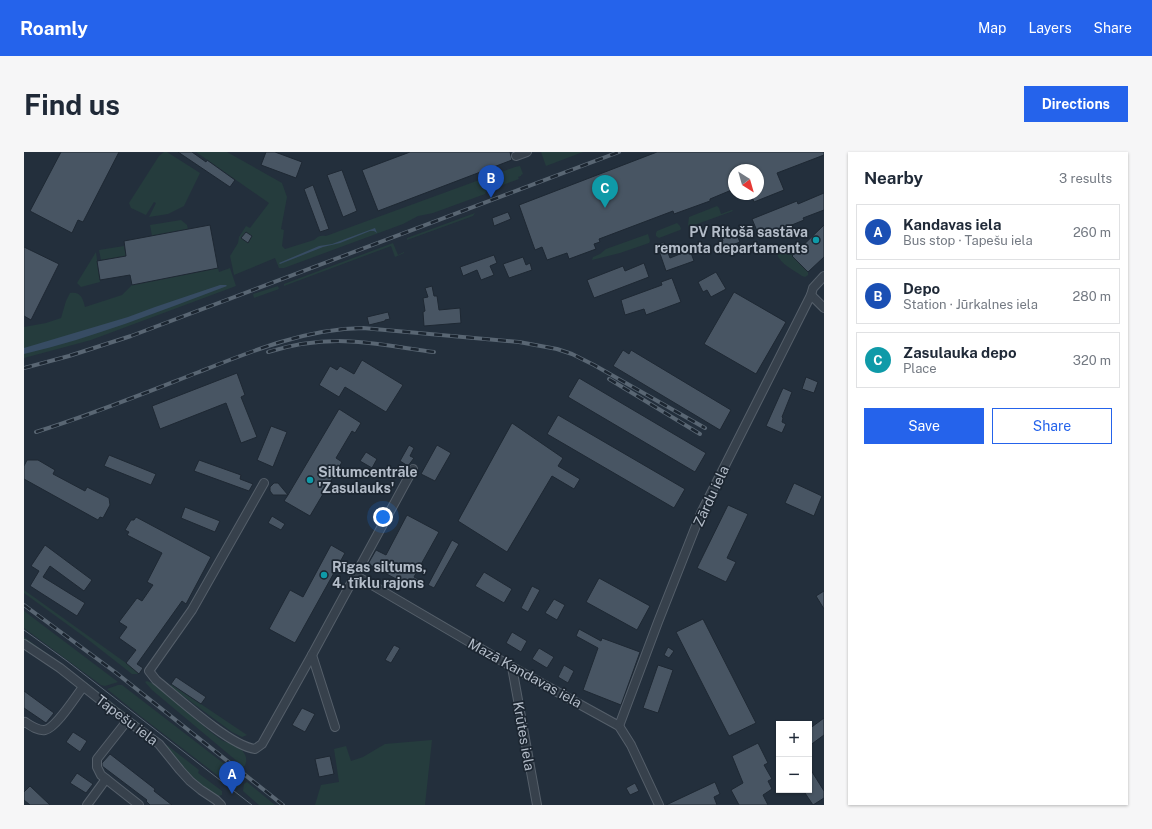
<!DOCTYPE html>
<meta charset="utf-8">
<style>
:root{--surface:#fff;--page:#f6f6f7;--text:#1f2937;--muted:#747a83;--line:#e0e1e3;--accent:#2563eb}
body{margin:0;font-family:"Public Sans",sans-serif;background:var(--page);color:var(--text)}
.controls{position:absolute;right:12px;bottom:12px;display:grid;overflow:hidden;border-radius:0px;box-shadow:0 1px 3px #0004}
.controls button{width:36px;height:36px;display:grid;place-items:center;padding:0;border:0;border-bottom:1px solid var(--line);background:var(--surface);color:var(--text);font:20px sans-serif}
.compass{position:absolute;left:704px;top:12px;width:36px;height:36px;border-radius:50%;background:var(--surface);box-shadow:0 1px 3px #0004;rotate:143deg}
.you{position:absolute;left:359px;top:365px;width:14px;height:14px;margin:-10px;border:3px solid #fff;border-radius:50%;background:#1a73e8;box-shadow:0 0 0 6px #1a73e833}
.badge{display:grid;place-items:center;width:26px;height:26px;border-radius:50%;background:var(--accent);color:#fff;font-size:13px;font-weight:700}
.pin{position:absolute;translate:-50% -33px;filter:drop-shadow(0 1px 2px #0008)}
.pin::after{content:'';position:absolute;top:21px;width:14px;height:12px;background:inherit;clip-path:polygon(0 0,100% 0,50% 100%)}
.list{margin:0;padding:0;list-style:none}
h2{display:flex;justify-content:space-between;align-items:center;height:52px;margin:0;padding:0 16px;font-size:17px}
h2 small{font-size:13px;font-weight:400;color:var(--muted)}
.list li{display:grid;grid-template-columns:26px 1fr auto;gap:12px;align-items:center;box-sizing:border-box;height:56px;margin:0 8px 8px;padding:0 8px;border:1px solid var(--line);border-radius:0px}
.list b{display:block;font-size:15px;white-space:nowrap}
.list p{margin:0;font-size:13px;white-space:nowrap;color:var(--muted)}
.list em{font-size:13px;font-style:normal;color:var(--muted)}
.actions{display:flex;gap:8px;padding:12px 16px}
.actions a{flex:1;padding:9px 0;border:1px solid var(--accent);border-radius:0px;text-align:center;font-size:14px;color:var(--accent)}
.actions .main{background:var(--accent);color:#fff}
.map{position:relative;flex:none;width:800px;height:653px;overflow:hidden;border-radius:0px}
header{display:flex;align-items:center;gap:24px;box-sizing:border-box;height:56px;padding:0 20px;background:var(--accent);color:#fff}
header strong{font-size:19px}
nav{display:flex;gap:22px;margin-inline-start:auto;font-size:14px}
.intro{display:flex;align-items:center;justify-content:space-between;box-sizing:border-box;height:96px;padding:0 24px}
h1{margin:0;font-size:28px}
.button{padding:10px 18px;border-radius:0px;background:var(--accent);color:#fff;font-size:14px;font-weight:700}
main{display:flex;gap:24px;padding:0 24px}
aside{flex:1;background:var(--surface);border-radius:0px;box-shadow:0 1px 3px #0004}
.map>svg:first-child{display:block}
.green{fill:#253c3d}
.water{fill:#374c63}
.building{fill:#485563;stroke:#1e2833}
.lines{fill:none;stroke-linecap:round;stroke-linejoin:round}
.minor-casing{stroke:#555f6a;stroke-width:10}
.minor{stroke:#37414c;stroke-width:8}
.tram{stroke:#596673;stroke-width:1}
.rail-casing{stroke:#596673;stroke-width:4}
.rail{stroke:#1c2631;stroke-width:2.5;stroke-dasharray:8;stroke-linecap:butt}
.culture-dot{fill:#0f9aa8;stroke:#1c2631;stroke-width:1.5}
.labels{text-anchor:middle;stroke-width:3.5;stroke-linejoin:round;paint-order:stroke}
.poi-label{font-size:14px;font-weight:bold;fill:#b3bcc8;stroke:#1c2631;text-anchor:start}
.street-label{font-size:14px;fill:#b3bcc8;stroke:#1c2631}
</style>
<header>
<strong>Roamly</strong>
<nav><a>Map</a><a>Layers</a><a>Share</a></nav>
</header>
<div class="intro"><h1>Find us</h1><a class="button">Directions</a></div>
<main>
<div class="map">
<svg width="800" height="653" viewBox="0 0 800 653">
<rect width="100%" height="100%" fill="#232f3c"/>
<g class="green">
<polygon points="140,0 143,0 176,21 160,54 144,62 125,65 132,51 130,50 122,63 107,56 105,51 135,4"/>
<path d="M172,0H203L258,31L263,45L257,77L260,78L258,94L261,97L290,88C294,84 296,83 302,84L491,15L496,14L499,22L497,23V24L494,25L495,27L465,38L462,40L461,42L409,61L394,64L379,72L260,116H255L251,106L210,123L206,104L214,91L215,85L222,74L226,76L245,51Z"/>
<polygon points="517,0 559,0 522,14"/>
<polygon points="693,54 695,56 697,62 708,58 709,59 665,75 664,73 665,65"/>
<polygon points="451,61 449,64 383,88 383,86"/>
<polygon points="157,68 163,73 164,77 128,84 126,73"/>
<polygon points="653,71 656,74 657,77 656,78 635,86 632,84 632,81 633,79"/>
<polygon points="624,82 626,89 625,91 596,101 568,108 569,105 576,102 582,97"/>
<polygon points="369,91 374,103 380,100 380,101 371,105 367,94 260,134 260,132"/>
<path d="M756,93L761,94L770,102L768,104L784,120V123L781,125L778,124C767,116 751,110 752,95Z"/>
<polygon points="100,94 102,104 77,108 75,98"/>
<polygon points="72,100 76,130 57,135 53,131"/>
<path d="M194,116L195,120L206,116L212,134L67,188L0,206V175L22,171L37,166L42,149L46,141C57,139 59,147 61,155L98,143L108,133Z"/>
<polygon points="254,134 255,137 230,146 229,142"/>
<polygon points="0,438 102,511 115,522 108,522 62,486 0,441"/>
<polygon points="0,459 94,530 81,534 77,533 0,476"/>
<path d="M0,485L50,521L175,618L174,621L198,639V643L194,644C173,631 157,615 141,595L0,489Z"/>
<path d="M123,529C135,533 146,544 156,553C169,565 182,577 196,587C203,592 215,592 220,601C223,606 223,610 220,615L128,538L121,530Z"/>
<polygon points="147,532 223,583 218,585 208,580 147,535"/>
<polygon points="94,533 98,533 203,614 219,628 213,636 210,636 115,563 83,537"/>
<polygon points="408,588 401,653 291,653 297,633 315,630 310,597 322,594 327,609 339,605 361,592"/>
<polygon points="223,630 251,653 235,653 219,639 220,632"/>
</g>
<g class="water">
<polygon points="351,76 353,81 350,79 346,79 316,91 299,95 256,112 255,111 295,94 308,92"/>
<path d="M196,133H202L203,134C136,159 69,186 0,202V196L104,165L131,155Z"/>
</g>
<g class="building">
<polygon points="37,0 95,0 59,70 54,68 48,81 6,59"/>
<polygon points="154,0 168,0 182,10 183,8 211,28 206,35"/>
<polygon points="242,0 251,0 278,10 272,26 237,13"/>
<polygon points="386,0 486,0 488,8 354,59 338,18"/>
<polygon points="633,0 800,0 800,3 753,21 760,38 730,50 727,42 734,42 734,18 710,18 710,37 686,47 686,49 650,62 649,59 575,87 576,90 570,92 572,97 545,107 543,101 523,108 518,95 511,98 495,53"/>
<polygon points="318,18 333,59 319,65 303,23"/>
<polygon points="289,33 305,77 296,80 280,37"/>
<polygon points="800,41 800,58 779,66 780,68 736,86 728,67 773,49 774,52"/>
<polygon points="484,60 487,67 470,74 468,66"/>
<polygon points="186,73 194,116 108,133 106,123 76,128 73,109 102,104 100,89"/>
<polygon points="800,73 800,105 784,120 768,104"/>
<polygon points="222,80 228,84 224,91 217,86"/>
<polygon points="712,81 716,90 693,99 690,93 699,89 698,86"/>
<polygon points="640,90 646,106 666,98 670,109 642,119 633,93"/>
<polygon points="0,95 35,112 7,168 0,164"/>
<polygon points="470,103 473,111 466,114 470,123 457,128 453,118 439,124 436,115"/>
<polygon points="499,105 502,113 506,111 508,118 485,126 479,112"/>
<polygon points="620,111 625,125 570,146 563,128 599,114 601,119"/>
<polygon points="692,120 702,137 687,145 683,138 679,140 674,130"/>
<polygon points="648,126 657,150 622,163 620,157 601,163 597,148 638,133 637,130"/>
<polygon points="408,134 410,144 413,144 415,158 436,156 437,171 400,174 399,160 401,159 399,146 404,145 401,136"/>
<polygon points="710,140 762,170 732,222 680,192"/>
<polygon points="364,160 366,167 361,168 361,169 345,173 343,165"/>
<polygon points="599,198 605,202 607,198 707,258 696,278 589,214"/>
<polygon points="338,208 379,233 362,260 321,235 315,245 295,233 306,214 313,218 316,214 330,222"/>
<polygon points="213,221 221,243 217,245 233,285 217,291 202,251 136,277 128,254"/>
<polygon points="782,225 794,230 790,241 778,237"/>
<polygon points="555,226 682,301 671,320 544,245"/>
<polygon points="759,236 768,240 758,265 759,266 758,270 762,272 758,281 742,274"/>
<polygon points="315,257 337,271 331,281 328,279 312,306 318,310 286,364 260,349 264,343 249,343 246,339 246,335 250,331 254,331 264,343"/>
<polygon points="534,263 661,337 650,356 523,282"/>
<polygon points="488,271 539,306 534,314 556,327 550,337 528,324 483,400 434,369"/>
<polygon points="247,274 263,280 249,315 233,308"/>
<polygon points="385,293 390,296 386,304 390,306 384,314 376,309"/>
<polygon points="413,293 427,301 411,329 397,322"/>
<polygon points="342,300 353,307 348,316 336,309"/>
<polygon points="85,303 132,322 127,333 80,314"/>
<polygon points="3,308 14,308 31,318 29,322 61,339 63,335 85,346 86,353 79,366 76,365 74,368 0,327 0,314"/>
<polygon points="175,308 217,323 216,327 229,332 225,339 170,319"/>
<polygon points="770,331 798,344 790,364 761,351"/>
<polygon points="704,353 724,362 703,406 712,410 702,430 673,416"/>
<polygon points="161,355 196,369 191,380 157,366"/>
<polygon points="383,363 415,380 390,425 396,428 391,437 344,412 352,398 362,403"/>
<polygon points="248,364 261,372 257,378 244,371"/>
<polygon points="112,365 187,405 162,452 158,449 113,512 119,516 115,522 102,511 112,498 95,486 103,475 95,470 113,446 118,449 129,433 123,430 138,401 103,383 105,380 101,378 107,368 110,368"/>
<polygon points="428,388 435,392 410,436 404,433"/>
<polygon points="21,393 68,428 60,439 26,414 19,425 61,451 53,464 6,434 15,419 7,414"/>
<polygon points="307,393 321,401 271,491 245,477 266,438 279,445"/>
<polygon points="460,420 488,437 480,451 451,434"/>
<polygon points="575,426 626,454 613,478 562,450"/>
<polygon points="508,434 516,438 504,460 497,456"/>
<polygon points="800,439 800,457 792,444"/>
<polygon points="530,447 541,453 533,468 521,461"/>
<polygon points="679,467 732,571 705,584 652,480"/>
<polygon points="555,477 577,489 578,486 616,500 597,553 559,538 574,496 552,484"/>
<polygon points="488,480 503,489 497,500 482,491"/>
<polygon points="370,493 376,496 367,511 361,508"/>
<polygon points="644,495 650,499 645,506 640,503"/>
<polygon points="515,496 530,505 523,516 508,507"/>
<polygon points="540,513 550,519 544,531 534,525"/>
<polygon points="634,513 649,518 634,561 619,556"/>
<polygon points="152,525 182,545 177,552 147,532"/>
<polygon points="0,539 30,561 22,571 0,556"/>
<polygon points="278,556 291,562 281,580 268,573"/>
<polygon points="800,566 800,583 785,594 785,577"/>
<polygon points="49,580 63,589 56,600 42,590"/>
<polygon points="734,591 744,611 740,613 748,627 744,629 748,637 739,643 744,653 715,653 707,638 719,631 708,604"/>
<polygon points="86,602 131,637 130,639 148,653 126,653 122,649 123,648 78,614 78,611"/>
<polygon points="306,604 310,622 295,625 291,607"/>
<polygon points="785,615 800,639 800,646 789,653 779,638 785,638"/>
<polygon points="53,621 69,632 62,641 46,631"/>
<polygon points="691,630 696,642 690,645 693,653 642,653"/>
<polygon points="611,631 615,639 606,643 602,636"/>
<polygon points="6,634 26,653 6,653 0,648 0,640"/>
</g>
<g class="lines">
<defs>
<g id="minor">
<polyline points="492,4 503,0"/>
<polyline points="787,143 800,156"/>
<path d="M240,331L168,458L125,519L132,528C153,545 206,594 231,597L238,592L288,503L389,317"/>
<polyline points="331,423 488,515 595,574 607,593 635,653"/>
<polyline points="0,492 36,516 89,558 135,592 156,618 166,629 177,638 192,648 197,653"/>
<polyline points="288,503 311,575"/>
<polyline points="488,515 513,653"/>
<polyline points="103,569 73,607 73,615 77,623 115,653"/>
<path d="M0,571L1,570C7,574 14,579 21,578C32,576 52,544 59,535"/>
<polyline points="595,574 634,470 677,361 787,143 789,136 800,124"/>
<polyline points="63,653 82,627"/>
</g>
</defs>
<use href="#minor" class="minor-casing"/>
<use href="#minor" class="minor"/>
<polyline class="tram" points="0,478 43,509 228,653"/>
<defs>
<g id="rail">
<path d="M244,200C267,193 290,189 314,189C345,189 379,196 410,200"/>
<polyline points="0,216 45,204 107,184 595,0"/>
<polyline points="585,227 676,282"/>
<path d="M12,280C67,263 121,241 175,220C228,199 281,177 339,176L495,190L533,197L548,202L570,213L681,276"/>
<polyline points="0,453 91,520 259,653"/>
</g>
</defs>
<use href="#rail" class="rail-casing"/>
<use href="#rail" class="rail"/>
</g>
<g class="culture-dot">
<circle cx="792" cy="88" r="4"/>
<circle cx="286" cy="328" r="4"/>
<circle cx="300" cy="423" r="4"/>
</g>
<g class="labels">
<g class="poi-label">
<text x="784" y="85" text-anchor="end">PV Ritošā sastāva<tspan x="784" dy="16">remonta departaments</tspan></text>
<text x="294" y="325">Siltumcentrāle<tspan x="294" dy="16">'Zasulauks'</tspan></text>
<text x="308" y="420">Rīgas siltums,<tspan x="308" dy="16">4. tīklu rajons</tspan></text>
</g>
<g class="street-label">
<text transform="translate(687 344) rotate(-65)" y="5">Zārdu iela</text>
<text transform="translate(501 521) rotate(29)" y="5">Mazā Kandavas iela</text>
<text transform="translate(103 568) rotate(37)" y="5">Tapešu iela</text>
<text transform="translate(500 584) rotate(80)" y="5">Krūtes iela</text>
</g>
</g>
</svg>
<div class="controls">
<button>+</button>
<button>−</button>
</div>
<svg class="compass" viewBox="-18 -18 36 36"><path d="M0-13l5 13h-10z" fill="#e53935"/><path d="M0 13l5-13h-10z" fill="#747a83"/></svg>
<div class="you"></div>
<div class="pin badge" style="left:208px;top:642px;background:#1a4fb4">A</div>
<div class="pin badge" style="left:467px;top:46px;background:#1a4fb4">B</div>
<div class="pin badge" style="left:581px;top:56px;background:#0f9aa8">C</div>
</div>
<aside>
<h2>Nearby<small>3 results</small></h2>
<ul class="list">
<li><span class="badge" style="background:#1a4fb4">A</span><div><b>Kandavas iela</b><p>Bus stop · Tapešu iela</p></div><em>260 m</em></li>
<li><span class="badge" style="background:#1a4fb4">B</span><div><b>Depo</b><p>Station · Jūrkalnes iela</p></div><em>280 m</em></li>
<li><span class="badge" style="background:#0f9aa8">C</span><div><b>Zasulauka depo</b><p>Place</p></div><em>320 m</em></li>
</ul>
<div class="actions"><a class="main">Save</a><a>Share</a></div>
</aside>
</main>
